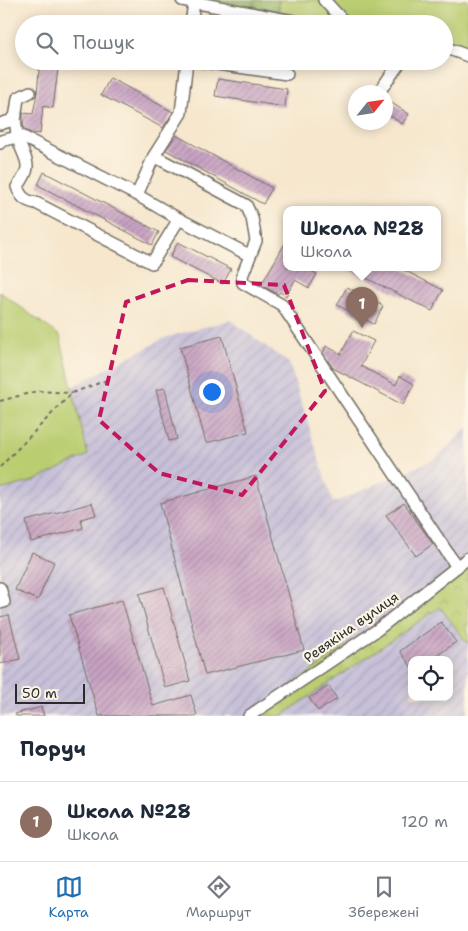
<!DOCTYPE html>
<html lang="uk">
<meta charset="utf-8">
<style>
:root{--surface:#fff;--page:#f6f6f7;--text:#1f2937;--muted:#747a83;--line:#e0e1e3;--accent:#1f6fb2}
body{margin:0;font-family:"Shantell Sans",sans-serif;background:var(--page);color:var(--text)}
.controls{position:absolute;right:15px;bottom:15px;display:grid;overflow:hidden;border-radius:10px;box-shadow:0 2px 12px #0003}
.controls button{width:45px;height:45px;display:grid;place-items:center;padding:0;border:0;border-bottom:1px solid var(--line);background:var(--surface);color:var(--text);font:25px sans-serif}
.compass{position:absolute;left:348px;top:85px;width:45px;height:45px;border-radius:50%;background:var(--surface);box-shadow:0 2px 12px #0003;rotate:60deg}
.scale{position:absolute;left:15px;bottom:12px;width:70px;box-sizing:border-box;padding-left:5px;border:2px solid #2b2b2b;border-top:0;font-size:14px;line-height:18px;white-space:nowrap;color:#2b2b2b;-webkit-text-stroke:4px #fcf5e5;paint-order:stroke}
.you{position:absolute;left:211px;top:391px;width:18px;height:18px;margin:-12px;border:4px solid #fff;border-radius:50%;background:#1a73e8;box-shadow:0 0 0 8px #1a73e833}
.badge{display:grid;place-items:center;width:32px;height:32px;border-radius:50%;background:var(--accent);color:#fff;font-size:16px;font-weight:700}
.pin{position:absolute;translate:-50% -41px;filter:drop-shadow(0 1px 2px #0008)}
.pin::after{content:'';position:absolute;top:26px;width:18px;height:15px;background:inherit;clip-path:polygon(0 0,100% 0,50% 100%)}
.popup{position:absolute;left:283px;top:206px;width:158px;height:65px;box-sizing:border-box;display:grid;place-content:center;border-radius:10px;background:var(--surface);filter:drop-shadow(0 1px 4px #0005);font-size:16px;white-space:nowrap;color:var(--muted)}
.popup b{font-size:19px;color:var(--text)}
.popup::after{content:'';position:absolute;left:50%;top:100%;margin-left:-10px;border:10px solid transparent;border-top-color:var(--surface)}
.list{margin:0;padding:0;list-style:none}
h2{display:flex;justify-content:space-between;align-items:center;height:65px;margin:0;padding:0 20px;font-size:21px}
h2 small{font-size:16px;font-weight:400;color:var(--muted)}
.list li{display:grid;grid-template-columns:32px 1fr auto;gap:15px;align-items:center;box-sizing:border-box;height:80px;padding:0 20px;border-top:1px solid var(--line)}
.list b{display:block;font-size:19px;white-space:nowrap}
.list p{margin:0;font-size:16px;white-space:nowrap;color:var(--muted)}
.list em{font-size:16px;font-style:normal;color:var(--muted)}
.icon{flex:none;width:28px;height:28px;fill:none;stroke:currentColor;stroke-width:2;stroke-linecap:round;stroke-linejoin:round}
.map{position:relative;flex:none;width:468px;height:716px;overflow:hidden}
.search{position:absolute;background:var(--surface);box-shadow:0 2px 12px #0003;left:15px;right:15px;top:15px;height:55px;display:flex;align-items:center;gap:12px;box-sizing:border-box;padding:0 18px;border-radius:28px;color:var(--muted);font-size:19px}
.sheet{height:145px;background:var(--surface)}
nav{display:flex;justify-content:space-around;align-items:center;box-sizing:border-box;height:70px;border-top:1px solid var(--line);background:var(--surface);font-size:14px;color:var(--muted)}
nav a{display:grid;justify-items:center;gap:2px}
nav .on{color:var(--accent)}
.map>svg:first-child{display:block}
.industrial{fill:url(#industrial-furrows);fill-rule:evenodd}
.grass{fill:#bacd71;stroke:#727c4e}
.forest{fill:url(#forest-firs);stroke:#5f6e47}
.park{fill:url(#park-crowns);stroke:#727c4e}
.building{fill:url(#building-hatch)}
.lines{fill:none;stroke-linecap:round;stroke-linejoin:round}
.minor-casing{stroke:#726d64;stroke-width:14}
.path{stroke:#726d64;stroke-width:2;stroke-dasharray:4 4;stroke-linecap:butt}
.minor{stroke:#fff;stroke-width:11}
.marked{fill:none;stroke:#c2185b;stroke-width:4;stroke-dasharray:10 6;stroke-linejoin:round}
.labels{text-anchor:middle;stroke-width:4.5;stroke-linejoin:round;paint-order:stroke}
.street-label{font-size:14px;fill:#2b2b2b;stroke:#fcf5e5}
</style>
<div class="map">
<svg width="468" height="716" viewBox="0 0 468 716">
<defs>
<pattern id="industrial-furrows" width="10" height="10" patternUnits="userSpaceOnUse" patternTransform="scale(1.25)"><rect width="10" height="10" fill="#c7c0d8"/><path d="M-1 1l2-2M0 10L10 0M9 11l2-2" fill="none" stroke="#aba5ba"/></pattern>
<pattern id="forest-firs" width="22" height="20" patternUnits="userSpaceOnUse" patternTransform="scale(1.25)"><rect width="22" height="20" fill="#93b063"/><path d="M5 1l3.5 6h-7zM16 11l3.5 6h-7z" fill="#788f52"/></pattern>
<pattern id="park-crowns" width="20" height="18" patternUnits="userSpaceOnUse" patternTransform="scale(1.25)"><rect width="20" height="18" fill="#bacd71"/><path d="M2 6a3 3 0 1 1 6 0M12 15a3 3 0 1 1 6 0" fill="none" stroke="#a0b062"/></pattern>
<pattern id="building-hatch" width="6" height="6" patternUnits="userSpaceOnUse" patternTransform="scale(1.25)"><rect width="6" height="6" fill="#c8a3c3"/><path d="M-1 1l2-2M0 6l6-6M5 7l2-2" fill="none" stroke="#a3859f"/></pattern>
</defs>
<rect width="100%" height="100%" fill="#fcf5e5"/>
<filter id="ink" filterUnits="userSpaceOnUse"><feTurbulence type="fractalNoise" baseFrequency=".02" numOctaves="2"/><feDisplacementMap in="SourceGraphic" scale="10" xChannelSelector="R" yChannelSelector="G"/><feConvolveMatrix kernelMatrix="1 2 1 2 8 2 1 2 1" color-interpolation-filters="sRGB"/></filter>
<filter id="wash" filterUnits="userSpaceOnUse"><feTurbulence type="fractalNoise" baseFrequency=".0096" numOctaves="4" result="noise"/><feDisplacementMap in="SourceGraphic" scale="20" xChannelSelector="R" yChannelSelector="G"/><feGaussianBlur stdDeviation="1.12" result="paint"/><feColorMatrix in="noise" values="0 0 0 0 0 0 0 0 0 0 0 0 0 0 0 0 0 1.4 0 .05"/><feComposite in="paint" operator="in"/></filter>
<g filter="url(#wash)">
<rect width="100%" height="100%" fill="#f6e7cd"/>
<g class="industrial">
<polygon points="230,320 289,363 333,503 435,459 468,427 468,558 249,716 0,716 0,490 34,481 88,455 72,387 167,337"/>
<path d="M440,606L468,644V716H281ZM412,660H449V697H412Z"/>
</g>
<g class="grass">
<polygon points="279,0 468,0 468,56 444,47 444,24 319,24 288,20 279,12"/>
<polygon points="0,292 60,336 88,455 34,481 0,490"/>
</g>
<polygon class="forest" points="196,0 279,0 279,12 288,20"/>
<polygon class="park" points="468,558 468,644 440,607 281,716 249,716"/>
<g id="blocks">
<g class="building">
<polygon points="208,14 241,20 241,24 207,24"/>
<polygon points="40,61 59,61 53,108 43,106 40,134 31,133 24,129 23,119 23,113 33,114 37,93"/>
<polygon points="110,78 173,112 163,128 101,95"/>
<polygon points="218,79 287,89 285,107 215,96"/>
<polygon points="390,102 409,114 402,124 386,113 386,109"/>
<polygon points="176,135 272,188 263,204 166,150"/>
<polygon points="44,172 159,232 152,245 38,185"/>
<polygon points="287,240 287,267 303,267 317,274 309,288 295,280 286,296 280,292 278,294 261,285"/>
<polygon points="178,242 231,269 223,284 170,257"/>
<polygon points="344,267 398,267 443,290 432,311"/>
<polygon points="347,287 383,306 374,324 337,305"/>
<polygon points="353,331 374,341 361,366 396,385 400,376 414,384 403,405 333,368 323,353 326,346 341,354"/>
<polygon points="222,336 248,432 206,443 180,347"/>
<polygon points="165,388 177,439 169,441 156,390"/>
<polygon points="256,476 304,650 205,675 160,503"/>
<polygon points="92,503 96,515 81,519 83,528 31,542 26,521"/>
<polygon points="404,503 433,544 416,556 386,515"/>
<polygon points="32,552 54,562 38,600 15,590"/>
<polygon points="164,587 190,681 165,688 139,594"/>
<polygon points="122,600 153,706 191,695 197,716 99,716 69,615"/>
<polygon points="9,615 20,659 0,664 0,617"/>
<polygon points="441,622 456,642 431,660 412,660 412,668 400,651"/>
<polygon points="329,686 337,699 318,711 309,698"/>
<polygon points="41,707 44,716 16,716 15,714"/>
</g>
</g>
</g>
<g filter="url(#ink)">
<use href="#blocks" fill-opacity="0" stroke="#726d64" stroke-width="1"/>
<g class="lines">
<defs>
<g id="minor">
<polyline points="182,0 309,24"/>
<polyline points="324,0 346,24"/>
<polyline points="191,24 194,3"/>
<polyline points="444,47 468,56"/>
<polyline points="196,61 287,74"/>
<polyline points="30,92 18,98 15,119 17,134 137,195 179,219 249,255"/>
<polyline points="379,92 401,61"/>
<polyline points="0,124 10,121 16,116"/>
<path d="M17,134C22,160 37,162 17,187C21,197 25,201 36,203L152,263L179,219"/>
<polyline points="0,143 1,141 17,137"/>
<polyline points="154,156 246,205 252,218 256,241 242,276 243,283 282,305 457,567"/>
<polyline points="137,195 154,156 181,113 187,61"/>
<polyline points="0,588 4,602 0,603"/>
<polyline points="249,716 377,630 468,558"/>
</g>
</defs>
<use href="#minor" class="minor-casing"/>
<g class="path">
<polyline points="0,401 37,391 72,393"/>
<polyline points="0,467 72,393 110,379"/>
</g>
<use href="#minor" class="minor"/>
</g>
</g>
<path class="marked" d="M188,280L284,285L325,391L242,495L159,473L99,420L126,302Z"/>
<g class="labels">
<g class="street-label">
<text transform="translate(351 627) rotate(-35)" y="5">Ревякіна вулиця</text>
</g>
</g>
</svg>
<div class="controls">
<button><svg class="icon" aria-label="locate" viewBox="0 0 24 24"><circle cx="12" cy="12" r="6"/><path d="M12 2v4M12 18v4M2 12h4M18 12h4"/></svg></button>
</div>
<svg class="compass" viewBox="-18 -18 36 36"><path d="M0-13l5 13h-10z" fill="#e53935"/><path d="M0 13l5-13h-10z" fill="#747a83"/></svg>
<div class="scale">50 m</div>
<div class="you"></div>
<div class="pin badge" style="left:362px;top:328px;background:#8d6e63">1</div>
<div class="popup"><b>Школа №28</b>Школа</div>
<div class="search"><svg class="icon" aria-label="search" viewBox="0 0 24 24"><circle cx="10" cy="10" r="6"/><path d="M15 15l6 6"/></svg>Пошук</div>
</div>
<section class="sheet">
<h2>Поруч<small></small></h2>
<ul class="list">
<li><span class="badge" style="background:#8d6e63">1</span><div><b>Школа №28</b><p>Школа</p></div><em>120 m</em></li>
</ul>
</section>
<nav>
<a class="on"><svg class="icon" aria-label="map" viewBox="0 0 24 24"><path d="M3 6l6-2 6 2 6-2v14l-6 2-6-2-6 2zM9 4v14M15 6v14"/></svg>Карта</a>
<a><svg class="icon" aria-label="directions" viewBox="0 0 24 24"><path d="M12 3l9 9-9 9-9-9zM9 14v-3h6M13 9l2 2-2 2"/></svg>Маршрут</a>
<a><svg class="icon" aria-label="saved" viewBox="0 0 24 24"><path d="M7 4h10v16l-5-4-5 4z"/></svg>Збережені</a>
</nav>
